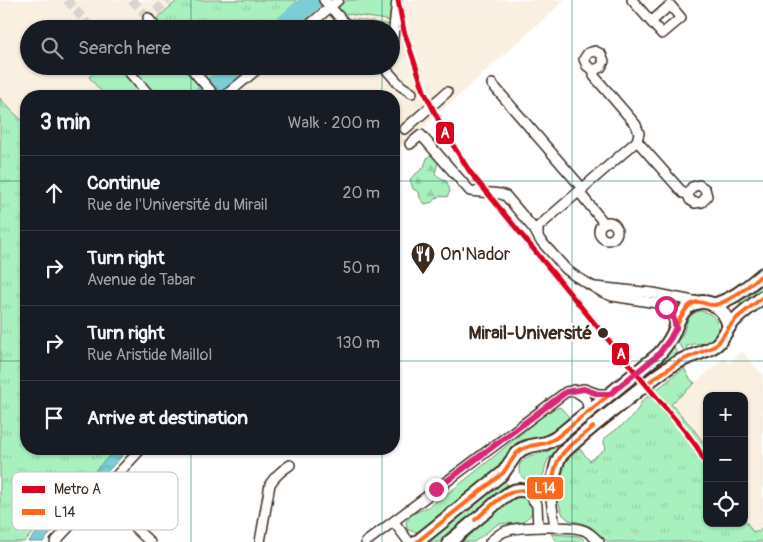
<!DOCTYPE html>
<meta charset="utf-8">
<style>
:root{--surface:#171b24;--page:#242831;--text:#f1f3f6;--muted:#9ea1a6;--line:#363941}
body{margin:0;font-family:Pangolin,sans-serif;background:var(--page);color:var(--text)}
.controls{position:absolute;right:15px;bottom:15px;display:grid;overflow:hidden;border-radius:10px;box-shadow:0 1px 4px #0004}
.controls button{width:45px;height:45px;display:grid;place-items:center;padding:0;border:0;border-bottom:1px solid var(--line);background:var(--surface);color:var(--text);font:25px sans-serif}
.stop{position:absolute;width:15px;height:15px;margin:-11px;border:4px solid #db2777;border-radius:50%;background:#fff}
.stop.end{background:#db2777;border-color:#fff;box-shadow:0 1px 5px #0008}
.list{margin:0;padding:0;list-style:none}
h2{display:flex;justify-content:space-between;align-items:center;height:65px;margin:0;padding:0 20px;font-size:21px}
h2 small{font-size:16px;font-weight:400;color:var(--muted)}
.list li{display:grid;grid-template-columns:32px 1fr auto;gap:15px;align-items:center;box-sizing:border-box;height:75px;padding:0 20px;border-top:1px solid var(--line)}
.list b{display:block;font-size:19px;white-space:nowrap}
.list p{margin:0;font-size:16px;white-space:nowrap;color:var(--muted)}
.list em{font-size:16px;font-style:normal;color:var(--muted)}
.icon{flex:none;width:28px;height:28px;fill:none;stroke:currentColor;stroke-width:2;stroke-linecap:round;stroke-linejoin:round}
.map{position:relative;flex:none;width:763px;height:542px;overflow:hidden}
.search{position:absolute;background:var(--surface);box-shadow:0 1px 4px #0004;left:20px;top:20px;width:380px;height:55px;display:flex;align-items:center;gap:12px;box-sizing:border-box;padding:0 18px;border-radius:28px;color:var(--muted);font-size:19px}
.panel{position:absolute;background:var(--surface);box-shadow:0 1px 4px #0004;left:20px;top:90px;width:380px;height:365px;border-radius:20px}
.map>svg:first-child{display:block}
.built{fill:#faf0e2;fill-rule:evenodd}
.green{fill:#a8f1bf;stroke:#728e6e}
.forest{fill:url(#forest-firs);stroke:#728e6e}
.park{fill:url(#park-tufts);stroke:#728e6e}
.water{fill:url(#water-waves);stroke:#628c8c}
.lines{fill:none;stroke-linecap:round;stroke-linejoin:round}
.river{stroke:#7ccdd5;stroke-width:20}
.street-tunnel{stroke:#d8d4d2;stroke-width:9;stroke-dasharray:9 4.5;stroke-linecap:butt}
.street-casing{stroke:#3b2a1e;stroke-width:12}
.secondary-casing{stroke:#3b2a1e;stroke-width:16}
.street{stroke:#fff;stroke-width:9}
.secondary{stroke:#fff;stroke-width:12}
.bus-1-casing{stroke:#fff;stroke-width:8}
.bus-1{stroke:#ff671b;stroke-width:4}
.metro-1-casing{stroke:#fff;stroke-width:9}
.metro-1{stroke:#db001b;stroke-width:5}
.route{stroke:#db2777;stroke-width:6}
.grid{fill:none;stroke:#0f766e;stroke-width:1;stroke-opacity:0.55}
.stop-dot{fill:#3b2a1e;stroke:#fff;stroke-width:2}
.labels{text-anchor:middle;stroke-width:5;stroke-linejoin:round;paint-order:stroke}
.poi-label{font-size:18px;fill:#3b2a1e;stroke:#fff;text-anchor:start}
.stop-label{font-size:18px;font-weight:bold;fill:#3b2a1e;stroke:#fff;text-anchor:end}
.key{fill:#fff;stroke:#c4bfbc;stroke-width:1}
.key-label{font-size:14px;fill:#3b2a1e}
.line-badge{stroke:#fff;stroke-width:2}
.badge-label{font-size:14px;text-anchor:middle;font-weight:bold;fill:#fff}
</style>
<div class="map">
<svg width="763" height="542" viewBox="0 0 763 542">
<defs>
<pattern id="forest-firs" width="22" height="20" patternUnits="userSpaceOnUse" patternTransform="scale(1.25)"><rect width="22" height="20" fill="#a8f1bf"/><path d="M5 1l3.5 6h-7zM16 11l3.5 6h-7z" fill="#92cfa4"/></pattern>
<pattern id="park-tufts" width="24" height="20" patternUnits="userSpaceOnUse" patternTransform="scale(1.25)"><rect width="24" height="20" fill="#a8f1bf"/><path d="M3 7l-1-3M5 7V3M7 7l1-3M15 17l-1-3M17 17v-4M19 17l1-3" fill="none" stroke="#92cfa4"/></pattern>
<pattern id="water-waves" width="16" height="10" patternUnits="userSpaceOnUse" patternTransform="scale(1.25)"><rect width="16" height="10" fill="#7ccdd5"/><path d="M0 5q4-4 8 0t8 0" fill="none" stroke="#6cb0b6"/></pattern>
</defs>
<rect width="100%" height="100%" fill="#fff"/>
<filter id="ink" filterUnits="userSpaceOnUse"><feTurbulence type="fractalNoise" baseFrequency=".02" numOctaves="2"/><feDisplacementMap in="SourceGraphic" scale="10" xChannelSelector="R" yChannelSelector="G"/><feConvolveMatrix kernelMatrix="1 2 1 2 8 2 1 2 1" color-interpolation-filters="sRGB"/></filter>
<g filter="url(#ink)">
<g class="built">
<path d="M0,0H565L421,129L394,151V96H26V449H117L24,542H0ZM29,29H391V66H29Z"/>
<polygon points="742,351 763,375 763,526 759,531 752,531 744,518 744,396 707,396 707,448 703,442 671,403 724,358 729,363"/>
</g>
<g class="green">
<polygon points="346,0 393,0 392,21 343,13 338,7"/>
<polygon points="347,18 391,25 391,29 357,29"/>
<polygon points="101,66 118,66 144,96 105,96 89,77"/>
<polygon points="131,66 183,66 208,96 156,96"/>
<polygon points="763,281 763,292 743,307 736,299"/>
<path d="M699,311C710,311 722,321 717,334C715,338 712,340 708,343L693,344L687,346L686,353L676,341V339H679C689,329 682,317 699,311Z"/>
<path d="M671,344L680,356C656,374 631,393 606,411C589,424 571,436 555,452C552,455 548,459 546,464C544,470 545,477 538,480C528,485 515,475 520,464C525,455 538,454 547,452Z"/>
<polygon points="560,407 569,417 554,431 545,436 526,439 516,443 508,451 500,469 420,531 414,532 407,529 406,522 412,514 428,507 455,488 485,464 548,411"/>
<polygon points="505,481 509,488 494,497 439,542 427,542"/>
<polygon points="517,496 526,497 533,506 531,515 521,523 498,524 474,542 457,542 507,501"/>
<polygon points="551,534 579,536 584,540 583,542 558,542"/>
</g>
<polygon class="forest" points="432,154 438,162 435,174 447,182 450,191 447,197 439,196 433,202 425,204 420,198 419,192 413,189 410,179 424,167 427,158"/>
<g class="park">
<polygon points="178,0 295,0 309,17 295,29 163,29 155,20"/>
<polygon points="196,66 251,66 219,94"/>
<polygon points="0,98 11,110 26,124 26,449 117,449 24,542 0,542"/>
<path d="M684,368L690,379L695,383L671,404L692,427L707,448V523H744V518L752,531C757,532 760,530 763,526V542H608L591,527L582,523L569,520L563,515L558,502L556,494L557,485L561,473V466L566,459L574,452L580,449L590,461L606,448L604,443V439C619,426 634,421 642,401Z"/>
</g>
<polygon class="water" points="118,449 129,449 74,506 43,542 28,542 105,460"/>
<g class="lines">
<g class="river">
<polyline points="280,29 313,0"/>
<polyline points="202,96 237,66"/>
</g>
<g class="street-tunnel">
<polyline points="67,0 92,29"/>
<polyline points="132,0 148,18"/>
<polyline points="136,29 168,0"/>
<polyline points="93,67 95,66"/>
</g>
<defs>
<g id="street">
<polyline points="324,0 350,29"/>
<polyline points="632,0 662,34 681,18 670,5 651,22"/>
<polyline points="148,18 157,29"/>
<polyline points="305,29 338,0"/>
<polyline points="391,56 397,0"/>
<polyline points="124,66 150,96"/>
<polyline points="189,66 215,96"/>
<polyline points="383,66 401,86 412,93"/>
<polyline points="492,84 583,189"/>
<polyline points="225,96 261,66"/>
<polyline points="405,129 447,92"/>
<polyline points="637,141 683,193 688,194 690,200 695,203 702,202 707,196 705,189 699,185 692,187 688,194"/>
<polyline points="410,144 421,135 470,191 501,194 506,196 534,229 540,240 566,269 575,276 602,292 612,296 663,304 671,312 676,328"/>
<polyline points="579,192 604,223"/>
<circle cx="608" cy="231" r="9"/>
<polyline points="538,234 538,227 637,141 639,133 636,125 594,76 594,70 587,66 584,59 588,53 595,51 601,54 604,61 601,67 594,70"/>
<polyline points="595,287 653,293 698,302"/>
<path d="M573,390C585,397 588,398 588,411"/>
<polyline points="549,485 555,527"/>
<polyline points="527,492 537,505 538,527"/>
<polyline points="99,494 150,542"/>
<polyline points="394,522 409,542"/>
<polyline points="55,542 141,449"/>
<path d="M260,542L270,484C276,475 282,470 290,465"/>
<polyline points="366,542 566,392 584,389 598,394 610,394"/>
<path d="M490,542C495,538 499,533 506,531C519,526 566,526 580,529C588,531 593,536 599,542"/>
</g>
<g id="secondary">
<path d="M713,305C734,299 746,288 763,274"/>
<path d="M417,542L503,473L516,454L522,449L530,446L546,443L556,438L658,355C663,350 667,344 670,339C675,332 676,324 680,317C687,304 701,298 714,305C723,310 727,317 729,327"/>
<path d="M449,542C462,532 474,521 487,511C495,504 502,497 511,492C525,485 535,499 550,485C557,477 553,464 562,454C582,434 605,417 626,400C643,387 659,372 678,362C690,355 705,353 716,345C722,340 725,333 729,327C735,317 753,305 763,297"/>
</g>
</defs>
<use href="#street" class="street-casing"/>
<use href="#secondary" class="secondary-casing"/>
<use href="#street" class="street"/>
<use href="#secondary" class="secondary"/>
<defs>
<g id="bus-1">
<polyline points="646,384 680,361 713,347 719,342 729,327 738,317 763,297"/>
<path d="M475,520C487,510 500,495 516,491C527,488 536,495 546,487C556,480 553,468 559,459C566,446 582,437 593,427"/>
<path d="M417,542L503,473L516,454L522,449L530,446L546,443L556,438L658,355C664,348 669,341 673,333C678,324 681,313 689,306C700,297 704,306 714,305C729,303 751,284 763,274"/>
</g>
</defs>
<use href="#bus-1" class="bus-1-casing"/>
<use href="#bus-1" class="bus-1"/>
<defs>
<polyline id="metro-1" points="398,0 404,31 424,91 444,131 470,172 600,330 685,431 697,447 707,466"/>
</defs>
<use href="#metro-1" class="metro-1-casing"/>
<use href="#metro-1" class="metro-1"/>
</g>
</g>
<g class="lines" filter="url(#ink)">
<polyline class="route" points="436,489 566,392 584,389 598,394 610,394 658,355 670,339 676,328 672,312 666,307"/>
</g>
<path class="grid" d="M191,0V29M382,0V29M572,0V542M191,66V96M382,66V96M0,181H26M394,181H763M0,361H26M394,361H763M191,449V542M382,449V542"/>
<defs>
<symbol id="restaurant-pin" viewBox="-11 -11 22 30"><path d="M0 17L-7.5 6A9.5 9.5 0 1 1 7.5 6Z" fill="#3b2a1e" stroke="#fff"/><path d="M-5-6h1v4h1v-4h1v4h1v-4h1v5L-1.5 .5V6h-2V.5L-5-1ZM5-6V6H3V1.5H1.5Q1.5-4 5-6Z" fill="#fff"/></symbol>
</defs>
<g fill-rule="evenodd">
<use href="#restaurant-pin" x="409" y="240" width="28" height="38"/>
</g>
<circle class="stop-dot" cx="603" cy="333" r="6"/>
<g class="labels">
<g class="poi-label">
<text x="440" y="260">On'Nador</text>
</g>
<g class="stop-label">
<text x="592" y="339">Mirail-Université</text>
</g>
</g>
<rect x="12" y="472" width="166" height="58" rx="8" class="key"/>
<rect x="22" y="486" width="23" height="7" fill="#db001b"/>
<rect x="22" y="509" width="23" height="6" fill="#ff671b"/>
<g class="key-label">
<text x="54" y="494">Metro A</text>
<text x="54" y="517">L14</text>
</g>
<g class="line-badge">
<rect x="435" y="121" width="20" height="24" rx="5" fill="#db001b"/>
<rect x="611" y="342" width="19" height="24" rx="5" fill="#db001b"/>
<rect x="526" y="476" width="38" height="24" rx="5" fill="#ff671b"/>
</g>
<g class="badge-label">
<text x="445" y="138">A</text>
<text x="621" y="359">A</text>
<text x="545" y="493">L14</text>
</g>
</svg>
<div class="controls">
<button>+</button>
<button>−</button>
<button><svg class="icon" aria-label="locate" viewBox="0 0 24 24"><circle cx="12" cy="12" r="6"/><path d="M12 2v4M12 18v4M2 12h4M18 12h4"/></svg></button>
</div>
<div class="stop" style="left:666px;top:307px"></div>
<div class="stop end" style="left:436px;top:489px"></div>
<div class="search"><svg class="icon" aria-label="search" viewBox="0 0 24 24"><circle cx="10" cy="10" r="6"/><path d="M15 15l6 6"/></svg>Search here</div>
<section class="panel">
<h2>3 min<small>Walk · 200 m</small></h2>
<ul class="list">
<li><svg class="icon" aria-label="ahead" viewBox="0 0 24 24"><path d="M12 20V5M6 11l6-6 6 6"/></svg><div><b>Continue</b><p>Rue de l'Université du Mirail</p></div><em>20 m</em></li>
<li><svg class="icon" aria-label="right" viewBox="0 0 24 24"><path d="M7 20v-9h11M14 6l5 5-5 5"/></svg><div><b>Turn right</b><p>Avenue de Tabar</p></div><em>50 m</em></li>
<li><svg class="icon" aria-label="right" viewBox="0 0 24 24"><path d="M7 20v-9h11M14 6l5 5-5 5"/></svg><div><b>Turn right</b><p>Rue Aristide Maillol</p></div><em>130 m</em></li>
<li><svg class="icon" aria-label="arrive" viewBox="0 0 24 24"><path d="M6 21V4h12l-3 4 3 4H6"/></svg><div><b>Arrive at destination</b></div></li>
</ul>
</section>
</div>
